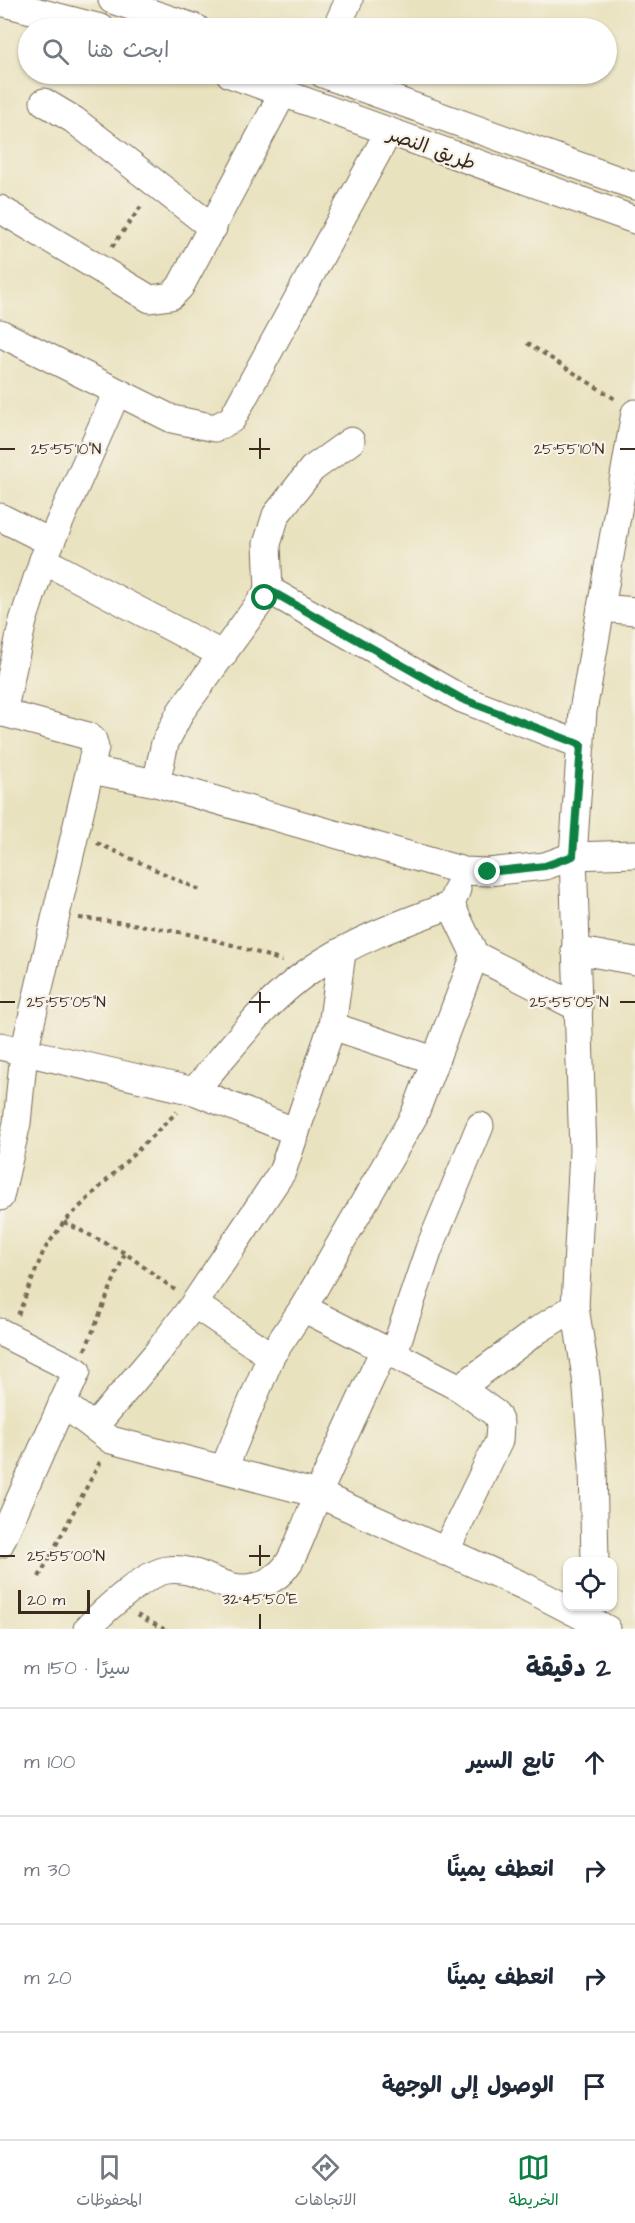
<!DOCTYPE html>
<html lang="ar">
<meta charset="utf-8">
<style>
:root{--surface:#fff;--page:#f6f6f7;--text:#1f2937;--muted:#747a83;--line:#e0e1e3;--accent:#0b8043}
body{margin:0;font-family:"Architects Daughter","Playpen Sans Arabic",sans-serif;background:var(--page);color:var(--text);direction:rtl}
.controls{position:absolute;right:18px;bottom:18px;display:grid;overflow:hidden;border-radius:12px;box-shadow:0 2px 4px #0004}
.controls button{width:54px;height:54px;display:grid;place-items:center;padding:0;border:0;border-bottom:2px solid var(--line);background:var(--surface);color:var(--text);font:30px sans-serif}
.scale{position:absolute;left:18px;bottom:15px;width:72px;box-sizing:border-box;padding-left:6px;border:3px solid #3b2a1e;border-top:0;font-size:16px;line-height:21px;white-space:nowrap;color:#3b2a1e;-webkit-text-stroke:4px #f7f3e8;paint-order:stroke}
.stop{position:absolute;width:18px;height:18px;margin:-14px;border:4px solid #0b8043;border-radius:50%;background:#fff}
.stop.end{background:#0b8043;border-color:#fff;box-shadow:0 2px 6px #0008}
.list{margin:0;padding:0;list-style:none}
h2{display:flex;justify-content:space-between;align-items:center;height:78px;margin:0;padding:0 24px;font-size:26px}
h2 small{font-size:20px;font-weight:400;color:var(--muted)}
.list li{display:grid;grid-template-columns:39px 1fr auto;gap:18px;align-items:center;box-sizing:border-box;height:108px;padding:0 24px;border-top:2px solid var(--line)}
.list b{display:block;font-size:22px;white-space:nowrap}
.list em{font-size:20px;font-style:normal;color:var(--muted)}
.icon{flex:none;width:33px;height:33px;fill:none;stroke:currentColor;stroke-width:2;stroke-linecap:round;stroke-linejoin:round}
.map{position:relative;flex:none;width:635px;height:1629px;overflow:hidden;direction:ltr}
.search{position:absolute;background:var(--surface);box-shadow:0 2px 4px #0004;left:18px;right:18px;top:18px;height:66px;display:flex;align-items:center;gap:15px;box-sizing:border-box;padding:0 21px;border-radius:33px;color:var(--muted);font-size:22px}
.sheet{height:510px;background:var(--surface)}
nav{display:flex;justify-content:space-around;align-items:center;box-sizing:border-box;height:84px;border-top:2px solid var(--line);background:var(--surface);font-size:16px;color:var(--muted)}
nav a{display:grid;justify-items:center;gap:3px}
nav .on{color:var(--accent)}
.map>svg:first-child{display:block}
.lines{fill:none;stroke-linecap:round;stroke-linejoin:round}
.minor-casing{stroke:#786a56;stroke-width:29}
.path{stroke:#786a56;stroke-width:4;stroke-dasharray:4.5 4.5;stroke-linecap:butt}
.minor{stroke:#fff;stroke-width:27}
.route{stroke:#0b8043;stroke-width:8}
.ticks{fill:none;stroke:#3b2a1e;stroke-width:2}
.labels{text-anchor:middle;stroke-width:4.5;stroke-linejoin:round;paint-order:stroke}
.street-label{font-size:20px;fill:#3b2a1e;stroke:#f7f3e8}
.ticks-label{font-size:15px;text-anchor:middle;fill:#3b2a1e;stroke:#f7f3e8;stroke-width:4.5;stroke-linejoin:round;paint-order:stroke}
</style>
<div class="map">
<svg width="635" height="1629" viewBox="0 0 635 1629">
<rect width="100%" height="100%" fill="#f7f3e8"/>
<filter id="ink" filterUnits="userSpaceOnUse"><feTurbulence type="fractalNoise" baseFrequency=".0167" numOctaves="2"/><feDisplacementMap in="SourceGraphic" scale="12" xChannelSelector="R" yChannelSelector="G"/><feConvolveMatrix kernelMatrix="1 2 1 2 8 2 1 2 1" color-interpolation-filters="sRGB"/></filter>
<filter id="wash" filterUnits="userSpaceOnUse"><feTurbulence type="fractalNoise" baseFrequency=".008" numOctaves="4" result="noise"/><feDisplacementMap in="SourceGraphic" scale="24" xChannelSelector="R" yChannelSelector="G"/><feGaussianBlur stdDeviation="1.35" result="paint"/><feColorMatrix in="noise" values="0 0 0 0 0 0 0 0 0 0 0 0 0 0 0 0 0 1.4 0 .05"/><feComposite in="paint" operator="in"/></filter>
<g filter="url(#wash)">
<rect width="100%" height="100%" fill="#e9e2bf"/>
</g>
<g filter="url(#ink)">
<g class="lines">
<defs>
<g id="minor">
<polyline points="112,0 196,28"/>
<polyline points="0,2 101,28"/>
<polyline points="336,28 349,0"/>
<polyline points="230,74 635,220"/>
<polyline points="323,74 635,186"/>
<polyline points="44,102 74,120 213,228"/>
<polyline points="0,209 150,299 171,296 180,287 283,93"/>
<polyline points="0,333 172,419 215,428 232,419 388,133"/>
<polyline points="351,441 312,469 276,515 267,544 269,590 181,711 165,743 156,783 464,871 488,872 545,866 573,856 635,854"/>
<polyline points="0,517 50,542"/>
<polyline points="43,560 223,655"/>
<polyline points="269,590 462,699 581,745"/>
<polyline points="601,608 635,611"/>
<polyline points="0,712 88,736 93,740 95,748 24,1052 17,1123 0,1197"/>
<polyline points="3,713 23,621 43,560 117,392"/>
<polyline points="91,770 156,783"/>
<polyline points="457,889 451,905 475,955 579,1008"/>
<polyline points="575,950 635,961"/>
<polyline points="332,1026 434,1060"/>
<polyline points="0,1046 194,1091 296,1132"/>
<path d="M194,1091C230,1050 264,1002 309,971C352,941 402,923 451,905"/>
<polyline points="194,1304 271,1356"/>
<polyline points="303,1308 460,1388 496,1414 500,1423 499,1441 445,1552"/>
<polyline points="0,1332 77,1371 0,1544"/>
<polyline points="393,1355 429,1249 480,1126"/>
<polyline points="460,1388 538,1330 575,1307"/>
<polyline points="62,1403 111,1440 318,1494 526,1587 607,1629"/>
<polyline points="94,1427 157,1353 194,1304 282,1172 332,1026 342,953"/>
<polyline points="224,1468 271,1356 303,1308 414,1116 475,955"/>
<polyline points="595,1562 593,1464 586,1377 575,1307 583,1151 573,856 583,711 635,413"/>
<path d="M87,1629C102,1612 145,1573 167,1570C205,1564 232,1606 272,1579C281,1574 289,1564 293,1555C303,1535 310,1513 319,1492C340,1444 362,1397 384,1350"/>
</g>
</defs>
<use href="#minor" class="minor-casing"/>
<g class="path">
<polyline points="112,247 142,205"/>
<polyline points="527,343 615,399"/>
<polyline points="97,843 200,890"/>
<path d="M79,918C150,924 215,937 282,961"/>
<polyline points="64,1222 125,1253 175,1290"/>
<polyline points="18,1315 44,1250 64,1222 177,1112"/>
<polyline points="85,1350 125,1253"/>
<polyline points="39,1577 100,1462"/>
<polyline points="137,1615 164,1629"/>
</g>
<use href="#minor" class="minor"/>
</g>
</g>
<g class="lines" filter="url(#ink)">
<polyline class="route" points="265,598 269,590 462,699 581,745 573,856 545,866 488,872"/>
</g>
<path class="ticks" d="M260,438V459M0,449H15M249,449H270M620,449H635M260,992V1013M0,1002H15M249,1002H270M620,1002H635M260,1545V1566M0,1556H15M249,1556H270M260,1614V1629"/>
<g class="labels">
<g class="street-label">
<text transform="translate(432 148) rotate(20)" y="7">طريق النصر</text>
</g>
</g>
<g class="ticks-label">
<text x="66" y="454">25°55'10"N</text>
<text x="569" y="454">25°55'10"N</text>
<text x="66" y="1007">25°55'05"N</text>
<text x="569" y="1007">25°55'05"N</text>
<text x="66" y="1561">25°55'00"N</text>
<text x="260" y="1604">32°45'50"E</text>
</g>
</svg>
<div class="controls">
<button><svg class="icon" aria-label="locate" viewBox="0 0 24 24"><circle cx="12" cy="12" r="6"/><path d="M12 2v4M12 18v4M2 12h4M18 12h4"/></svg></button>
</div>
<div class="scale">20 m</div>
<div class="stop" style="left:265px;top:598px"></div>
<div class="stop end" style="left:488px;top:872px"></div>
<div class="search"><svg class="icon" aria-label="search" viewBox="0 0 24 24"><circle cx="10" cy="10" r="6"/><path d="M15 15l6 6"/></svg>ابحث هنا</div>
</div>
<section class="sheet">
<h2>2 دقيقة<small>سيرًا · 150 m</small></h2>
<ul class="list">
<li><svg class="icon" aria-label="ahead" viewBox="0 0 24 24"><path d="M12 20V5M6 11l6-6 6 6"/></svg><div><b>تابع السير</b></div><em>100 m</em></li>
<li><svg class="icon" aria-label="right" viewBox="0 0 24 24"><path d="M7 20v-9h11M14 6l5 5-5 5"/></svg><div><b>انعطف يمينًا</b></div><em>30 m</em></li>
<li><svg class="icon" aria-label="right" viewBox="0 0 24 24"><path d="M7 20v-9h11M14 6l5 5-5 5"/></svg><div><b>انعطف يمينًا</b></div><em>20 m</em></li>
<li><svg class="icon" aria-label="arrive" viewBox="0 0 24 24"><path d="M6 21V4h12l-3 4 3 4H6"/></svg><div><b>الوصول إلى الوجهة</b></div></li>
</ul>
</section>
<nav>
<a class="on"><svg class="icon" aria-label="map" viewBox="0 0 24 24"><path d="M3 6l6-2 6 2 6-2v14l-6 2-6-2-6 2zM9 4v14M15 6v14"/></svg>الخريطة</a>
<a><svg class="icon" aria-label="directions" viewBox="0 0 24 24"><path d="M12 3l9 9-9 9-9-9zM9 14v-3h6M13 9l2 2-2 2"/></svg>الاتجاهات</a>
<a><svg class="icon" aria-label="saved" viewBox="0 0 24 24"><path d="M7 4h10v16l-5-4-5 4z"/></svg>المحفوظات</a>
</nav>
